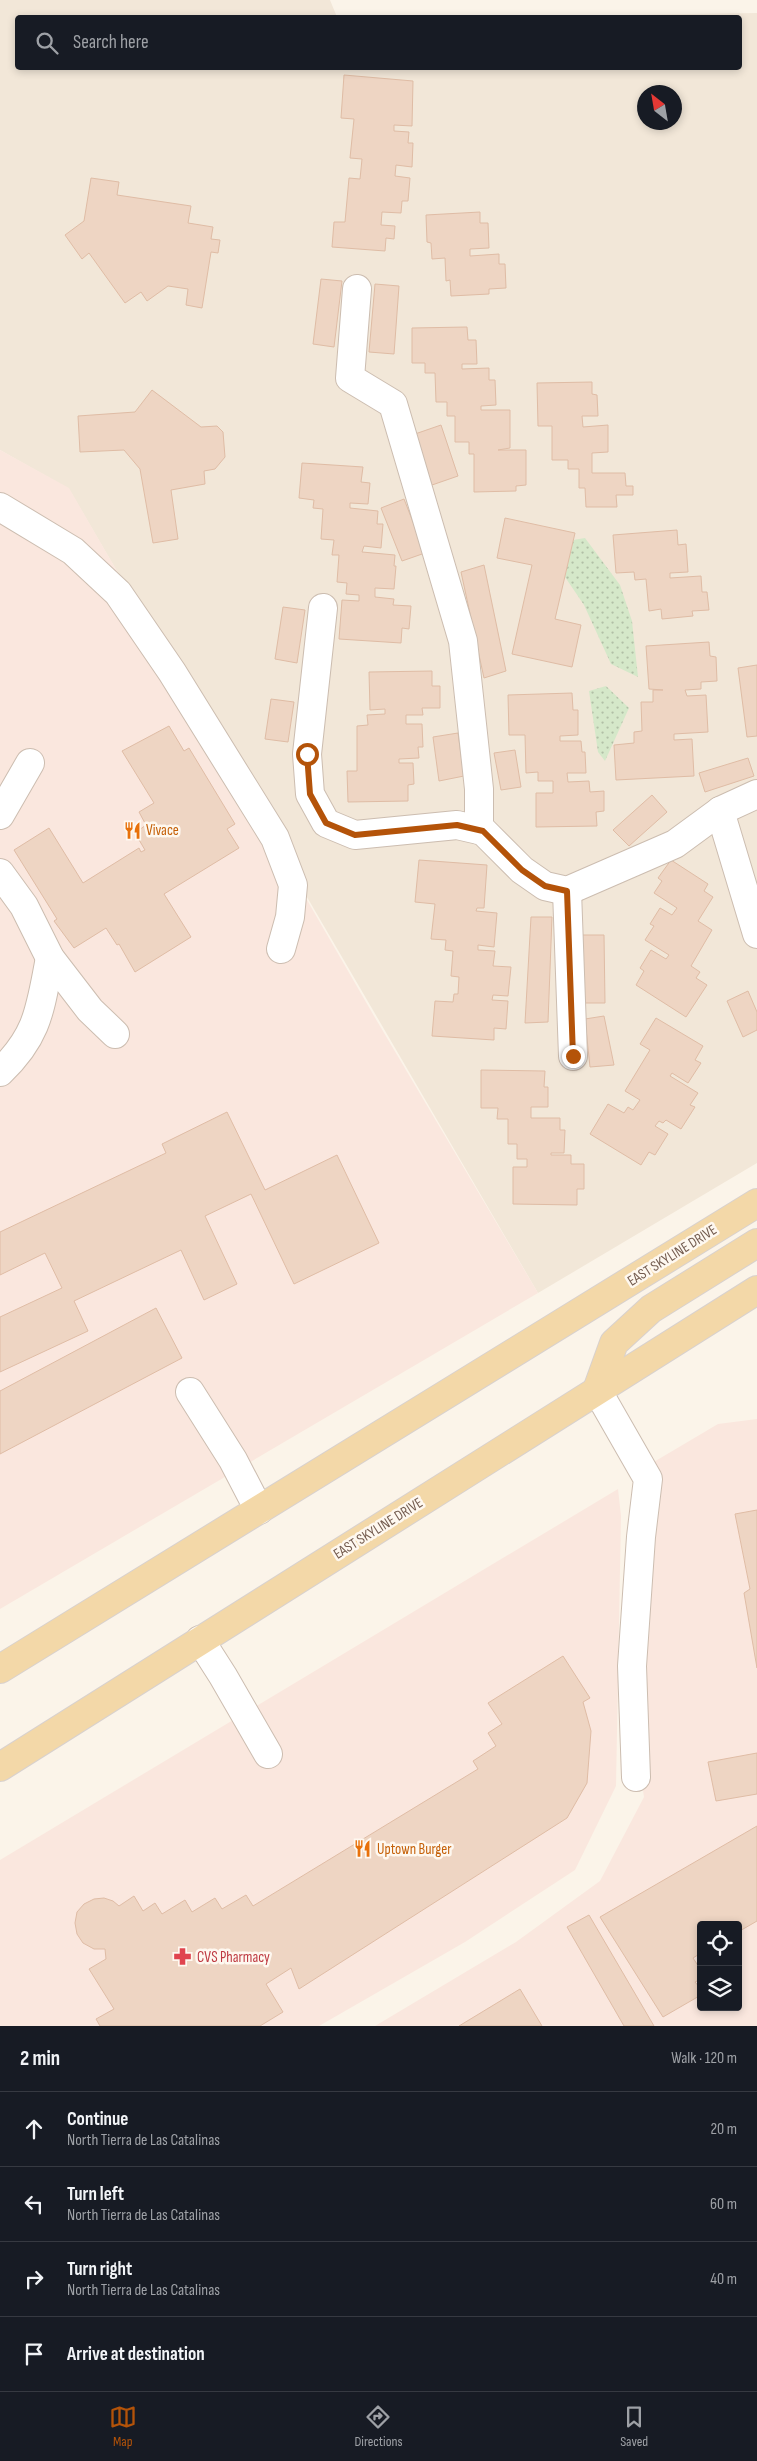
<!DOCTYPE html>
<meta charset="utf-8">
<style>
:root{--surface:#171b24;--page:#242831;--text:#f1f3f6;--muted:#9ea1a6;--line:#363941;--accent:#b45309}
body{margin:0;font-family:"Sofia Sans Condensed",sans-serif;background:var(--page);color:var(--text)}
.controls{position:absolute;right:15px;bottom:15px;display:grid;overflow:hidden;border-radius:5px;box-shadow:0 2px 8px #0003}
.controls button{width:45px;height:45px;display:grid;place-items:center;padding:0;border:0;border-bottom:1px solid var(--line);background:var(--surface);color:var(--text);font:25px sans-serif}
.compass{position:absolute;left:637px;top:85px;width:45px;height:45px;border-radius:50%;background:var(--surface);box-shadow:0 2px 8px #0003;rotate:329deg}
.stop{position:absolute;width:15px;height:15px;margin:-11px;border:4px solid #b45309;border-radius:50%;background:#fff}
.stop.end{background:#b45309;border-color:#fff;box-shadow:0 1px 5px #0008}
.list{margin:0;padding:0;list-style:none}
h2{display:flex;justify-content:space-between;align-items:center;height:65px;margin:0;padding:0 20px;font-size:21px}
h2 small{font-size:16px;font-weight:400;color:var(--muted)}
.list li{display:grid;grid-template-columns:32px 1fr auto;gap:15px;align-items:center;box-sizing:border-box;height:75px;padding:0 20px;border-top:1px solid var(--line)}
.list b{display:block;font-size:19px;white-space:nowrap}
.list p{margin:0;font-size:16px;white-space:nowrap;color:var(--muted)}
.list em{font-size:16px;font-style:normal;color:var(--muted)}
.icon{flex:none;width:28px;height:28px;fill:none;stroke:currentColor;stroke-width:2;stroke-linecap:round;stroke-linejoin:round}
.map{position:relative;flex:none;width:757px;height:2026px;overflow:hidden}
.search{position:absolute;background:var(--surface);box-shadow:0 2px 8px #0003;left:15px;right:15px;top:15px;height:55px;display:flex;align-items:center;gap:12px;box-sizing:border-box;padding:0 18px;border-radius:5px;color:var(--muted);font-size:19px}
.sheet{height:365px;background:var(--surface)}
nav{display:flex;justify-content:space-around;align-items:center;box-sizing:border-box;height:70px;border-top:1px solid var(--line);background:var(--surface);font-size:14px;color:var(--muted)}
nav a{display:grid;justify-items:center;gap:2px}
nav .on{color:var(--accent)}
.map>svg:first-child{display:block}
.residential{fill:#f2e7d8;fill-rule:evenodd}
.commercial{fill:#fae7de;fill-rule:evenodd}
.grass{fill:url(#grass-dots)}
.building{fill:#eed5c3;stroke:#dfbca5}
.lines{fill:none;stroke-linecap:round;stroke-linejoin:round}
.minor-casing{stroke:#ccbdb0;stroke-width:30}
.major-casing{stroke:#d8d1ce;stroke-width:30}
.minor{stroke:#fff;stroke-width:28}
.major{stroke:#f3d8a8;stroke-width:28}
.route{stroke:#b45309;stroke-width:6}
.labels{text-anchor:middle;stroke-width:5;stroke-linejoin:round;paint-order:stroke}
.food-label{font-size:15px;fill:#c56008;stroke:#fef8f0;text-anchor:start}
.street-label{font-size:15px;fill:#745c4f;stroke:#fef8f0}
.health-label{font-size:15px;fill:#be3a42;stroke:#fef8f0;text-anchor:start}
</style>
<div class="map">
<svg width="757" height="2026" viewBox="0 0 757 2026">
<defs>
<pattern id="grass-dots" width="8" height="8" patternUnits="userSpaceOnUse" patternTransform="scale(1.25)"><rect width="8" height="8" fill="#d5e8c9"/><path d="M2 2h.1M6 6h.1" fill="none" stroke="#b1bfa6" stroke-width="1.8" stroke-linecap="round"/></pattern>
</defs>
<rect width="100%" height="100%" fill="#fbf4e9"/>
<path class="residential" d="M0,0H330L337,17L18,18V68H740V18L498,17L757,13V1163L538,1293L69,489L0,450ZM644,92H674V122H644Z"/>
<g class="commercial">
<polygon points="0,450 69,488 374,1016 538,1293 0,1609"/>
<path d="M757,1419V2026H375L516,1942L600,1881L644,1797L630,1702L647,1466L718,1424ZM701,1925H738V2007H701Z"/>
<polygon points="618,1489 621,1516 616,1786 575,1870 465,1942 319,2026 0,2026 0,1860"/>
</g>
<g class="grass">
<polygon points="585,538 620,585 632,621 638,677 611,664 584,605 565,577 573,540"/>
<polygon points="606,686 629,708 605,761 598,752 589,691"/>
</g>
<g class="building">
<polygon points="344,75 413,81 412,126 394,125 394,131 409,132 408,143 413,143 412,167 396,165 395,176 410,178 408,201 402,201 401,213 382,212 381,225 395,226 394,239 386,238 385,251 332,247 334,222 345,222 349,178 360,179 362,159 350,158 354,119 341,118"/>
<polygon points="91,178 119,182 117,195 191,206 188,223 213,227 211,239 220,240 218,253 211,252 202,308 186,305 188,289 168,286 147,301 141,292 125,303 89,253 82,259 65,235 84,221"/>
<polygon points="480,212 480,223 488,223 489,248 470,249 470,256 499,254 499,264 505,264 506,288 489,289 489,294 451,296 450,280 446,281 445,258 432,259 431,243 427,242 426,215"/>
<polygon points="321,279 342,281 334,347 313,344"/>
<polygon points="375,284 399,286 394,354 369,352"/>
<polygon points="467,327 468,340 476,340 477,364 462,364 462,369 489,368 489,380 495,380 496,405 481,406 481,410 510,410 510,448 498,450 526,450 526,485 516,486 516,491 474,492 474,454 469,454 469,442 455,442 455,416 447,416 447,402 436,402 435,373 425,373 425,363 412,363 412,328"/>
<polygon points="592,382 592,394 597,395 598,416 582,416 583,427 608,425 608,452 592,453 592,473 625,473 626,486 633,486 633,495 616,495 617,507 586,507 585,488 579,488 579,469 568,469 568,460 552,460 552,426 538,426 537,383"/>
<polygon points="152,390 201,427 217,426 223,432 225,457 215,469 204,471 205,484 171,490 178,539 153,543 140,469 124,450 80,452 78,416 135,412"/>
<polygon points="441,425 458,476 432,485 415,434"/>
<polygon points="302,463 363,467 361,482 370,483 368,504 350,503 350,508 378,511 377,524 383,524 381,548 364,546 362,552 395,555 394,566 396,566 394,589 375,588 375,597 394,599 393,605 411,606 409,629 402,628 401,643 339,639 342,600 359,601 359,595 346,594 347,583 337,582 339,555 332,555 334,540 321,539 323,509 313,508 314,500 299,498"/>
<polygon points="404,499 425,553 402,561 381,508"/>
<polygon points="505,518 575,533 555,619 581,625 572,667 512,654 532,565 497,558"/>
<polygon points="677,530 678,545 686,544 688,572 670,573 670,578 701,576 702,592 707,592 709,610 692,611 693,616 662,619 661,609 649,611 646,579 635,580 634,572 616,573 613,535"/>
<polygon points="484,565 506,671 484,678 461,572"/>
<polygon points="283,607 305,610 297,663 275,659"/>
<polygon points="709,642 710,656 716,657 717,681 701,682 701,689 685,690 687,696 706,695 708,732 674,734 674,740 692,739 694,776 616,780 614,745 634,743 634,732 642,731 641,702 653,702 653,690 663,690 649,689 646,646"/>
<polygon points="757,665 757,736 747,737 738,668"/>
<polygon points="432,671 432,686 440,686 440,708 422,708 423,715 406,715 406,724 422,724 423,747 418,747 419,758 399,759 399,763 413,763 414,784 408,785 408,801 348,802 347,771 357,771 357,726 368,725 367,715 385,714 385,709 370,710 369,672"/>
<polygon points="572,693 573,710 578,710 578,735 560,736 560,741 581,741 582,752 585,752 586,773 567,773 568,782 589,781 590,792 604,791 604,811 596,812 597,826 536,827 536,793 553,793 553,781 538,781 538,772 526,773 525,735 509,735 508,695"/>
<polygon points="271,699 294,702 288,742 265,739"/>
<polygon points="169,726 184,751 189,748 235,824 227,829 239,848 164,894 191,937 135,972 119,944 117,945 106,928 74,948 54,921 57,919 14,850 49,828 83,883 139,848 141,852 145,850 135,833 146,825 139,812 154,803 122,751"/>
<polygon points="458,733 464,776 439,781 433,737"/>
<polygon points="515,750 521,787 501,790 494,753"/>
<polygon points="748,758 754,776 705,792 699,773"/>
<polygon points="652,795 667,812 629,846 613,830"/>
<polygon points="419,860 487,865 484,908 477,908 476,911 497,913 494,947 478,945 478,950 495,951 493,966 511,967 508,996 493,995 492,1000 508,1001 506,1029 494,1028 494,1040 432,1036 435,1001 453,1002 454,994 458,994 459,977 451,976 453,951 445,950 446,940 431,939 435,904 415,902"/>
<polygon points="671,860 708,884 704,891 713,897 698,921 712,930 691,966 700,972 696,978 707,985 686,1017 636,985 644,971 640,968 651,950 666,959 669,955 645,940 654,926 650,924 660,908 672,915 677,908 654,893 662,881 658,878"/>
<polygon points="531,917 552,917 548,1022 525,1023"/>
<polygon points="581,935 604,935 605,1003 584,1003"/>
<polygon points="748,991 757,1012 757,1030 743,1037 727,1001"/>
<polygon points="604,1016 614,1065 590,1067 585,1019"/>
<polygon points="656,1018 703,1046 695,1060 701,1063 688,1083 672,1073 670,1076 698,1093 690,1105 695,1107 681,1129 666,1120 663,1123 659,1121 655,1126 668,1134 655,1155 649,1152 641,1165 590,1134 608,1104 624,1113 628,1107 633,1110 640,1100 625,1091 650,1050 640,1044"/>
<polygon points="481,1070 545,1071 544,1087 548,1087 548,1107 531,1107 531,1118 560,1118 560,1130 565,1130 564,1153 551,1153 551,1155 571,1155 571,1164 584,1164 584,1189 577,1189 577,1205 513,1204 513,1167 527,1167 527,1159 517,1159 517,1144 508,1144 508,1119 497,1119 498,1108 481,1108"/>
<polygon points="227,1112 265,1190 337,1155 379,1243 294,1284 251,1194 205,1216 237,1284 204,1300 181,1250 74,1301 88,1331 0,1372 0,1317 62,1288 45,1253 0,1275 0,1232 166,1153 162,1144"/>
<polygon points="156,1308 182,1358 0,1454 0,1391"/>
<polygon points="757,1510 757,1668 744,1593 750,1589 735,1514"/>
<polygon points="563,1656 590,1698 583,1702 591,1731 587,1783 567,1818 299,1989 291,1968 266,1984 283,2012 260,2026 100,2026 96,2019 114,2009 89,1969 106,1959 105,1949 94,1949 83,1943 77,1934 75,1923 77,1912 84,1904 94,1899 104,1898 113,1901 119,1906 134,1896 143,1911 155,1903 162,1914 185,1900 192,1912 215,1898 222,1909 246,1895 253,1906 478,1769 473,1761 496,1746 488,1733 502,1724 488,1703"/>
<polygon points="757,1753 757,1794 716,1801 708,1762"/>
<polygon points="757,1826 757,1921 738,1932 738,1925 701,1925 701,1953 693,1958 701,1970 701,1979 695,1982 701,1989 701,1995 663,2017 600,1917"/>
<polygon points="589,1915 654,2026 624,2026 567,1927"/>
<polygon points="520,1989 542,2026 459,2026"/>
</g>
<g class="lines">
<defs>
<g id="minor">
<polyline points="357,289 350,378 393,404 463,641 479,789 479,830"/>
<polyline points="0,507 73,551 118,593 172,672 275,838 293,885 290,917 281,949"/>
<polyline points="323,608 307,754 310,794 326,823 355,835 457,825 483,831 522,870 545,886 567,891 675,844 720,811 757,794"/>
<polyline points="720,811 757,934"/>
<polyline points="0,815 30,763"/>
<polyline points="0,873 24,906 50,958 90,1010 115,1034"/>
<polyline points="567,891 573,1056"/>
<path d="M0,1072C39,1035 40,1008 50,958"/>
<polyline points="597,1390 648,1479 641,1537 632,1666 636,1777"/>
<polyline points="190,1392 233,1460 259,1510"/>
<polyline points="200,1640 223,1676 268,1754"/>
</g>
<g id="major">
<polyline points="597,1390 614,1343 651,1309 757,1243"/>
<polyline points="0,1669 757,1203"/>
<polyline points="0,1767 757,1290"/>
</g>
</defs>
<use href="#minor" class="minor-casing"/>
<use href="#major" class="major-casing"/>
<use href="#minor" class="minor"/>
<use href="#major" class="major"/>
</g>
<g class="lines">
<polyline class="route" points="307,754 310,794 326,823 355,835 457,825 483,831 522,870 545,886 567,891 573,1056"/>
</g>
<defs>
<symbol id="restaurant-bare" viewBox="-9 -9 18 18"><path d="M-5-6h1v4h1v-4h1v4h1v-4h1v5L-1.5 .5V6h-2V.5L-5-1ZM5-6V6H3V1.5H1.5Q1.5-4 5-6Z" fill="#e8710a" stroke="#fef8f0" stroke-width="2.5" paint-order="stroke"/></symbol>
<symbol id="pharmacy-bare" viewBox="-9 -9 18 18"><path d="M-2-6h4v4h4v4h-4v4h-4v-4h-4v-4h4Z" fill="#e0444e" stroke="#fef8f0" stroke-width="2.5" paint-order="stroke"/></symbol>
</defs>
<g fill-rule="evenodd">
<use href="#restaurant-bare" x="120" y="818" width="25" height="25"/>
<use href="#restaurant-bare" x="350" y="1836" width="25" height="25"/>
<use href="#pharmacy-bare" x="170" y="1944" width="25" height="25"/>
</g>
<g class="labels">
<g class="food-label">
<text x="146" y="835">Vivace</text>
<text x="377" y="1854">Uptown Burger</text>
</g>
<g class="street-label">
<text transform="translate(672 1255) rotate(-32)" y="5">EAST SKYLINE DRIVE</text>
<text transform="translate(378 1528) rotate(-32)" y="5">EAST SKYLINE DRIVE</text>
</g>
<g class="health-label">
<text x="197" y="1962">CVS Pharmacy</text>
</g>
</g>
</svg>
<div class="controls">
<button><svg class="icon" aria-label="locate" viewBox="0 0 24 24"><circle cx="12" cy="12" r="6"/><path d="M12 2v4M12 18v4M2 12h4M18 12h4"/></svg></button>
<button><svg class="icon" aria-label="layers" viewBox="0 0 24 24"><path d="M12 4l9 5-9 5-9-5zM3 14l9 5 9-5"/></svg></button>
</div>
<svg class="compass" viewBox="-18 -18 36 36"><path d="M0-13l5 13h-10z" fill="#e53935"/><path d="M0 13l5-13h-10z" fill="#9ea1a6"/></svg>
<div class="stop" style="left:307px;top:754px"></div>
<div class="stop end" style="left:573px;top:1056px"></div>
<div class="search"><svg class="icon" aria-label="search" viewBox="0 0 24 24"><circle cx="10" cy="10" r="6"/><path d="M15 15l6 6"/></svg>Search here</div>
</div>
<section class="sheet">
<h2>2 min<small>Walk · 120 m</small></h2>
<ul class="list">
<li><svg class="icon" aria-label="ahead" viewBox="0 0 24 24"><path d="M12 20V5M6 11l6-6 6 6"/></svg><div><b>Continue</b><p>North Tierra de Las Catalinas</p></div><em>20 m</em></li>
<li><svg class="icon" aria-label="left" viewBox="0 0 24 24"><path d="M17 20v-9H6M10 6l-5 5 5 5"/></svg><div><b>Turn left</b><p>North Tierra de Las Catalinas</p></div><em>60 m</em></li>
<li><svg class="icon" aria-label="right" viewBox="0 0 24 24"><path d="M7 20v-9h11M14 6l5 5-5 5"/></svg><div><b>Turn right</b><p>North Tierra de Las Catalinas</p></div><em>40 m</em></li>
<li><svg class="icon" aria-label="arrive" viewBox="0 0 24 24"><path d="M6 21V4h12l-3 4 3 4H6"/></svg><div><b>Arrive at destination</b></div></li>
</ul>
</section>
<nav>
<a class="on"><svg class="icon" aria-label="map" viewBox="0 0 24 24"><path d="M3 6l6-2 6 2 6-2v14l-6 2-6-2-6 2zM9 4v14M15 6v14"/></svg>Map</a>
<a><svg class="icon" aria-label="directions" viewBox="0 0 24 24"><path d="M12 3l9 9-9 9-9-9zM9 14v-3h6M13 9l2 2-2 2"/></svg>Directions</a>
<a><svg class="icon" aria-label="saved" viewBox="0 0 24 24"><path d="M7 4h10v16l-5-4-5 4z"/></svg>Saved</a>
</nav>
